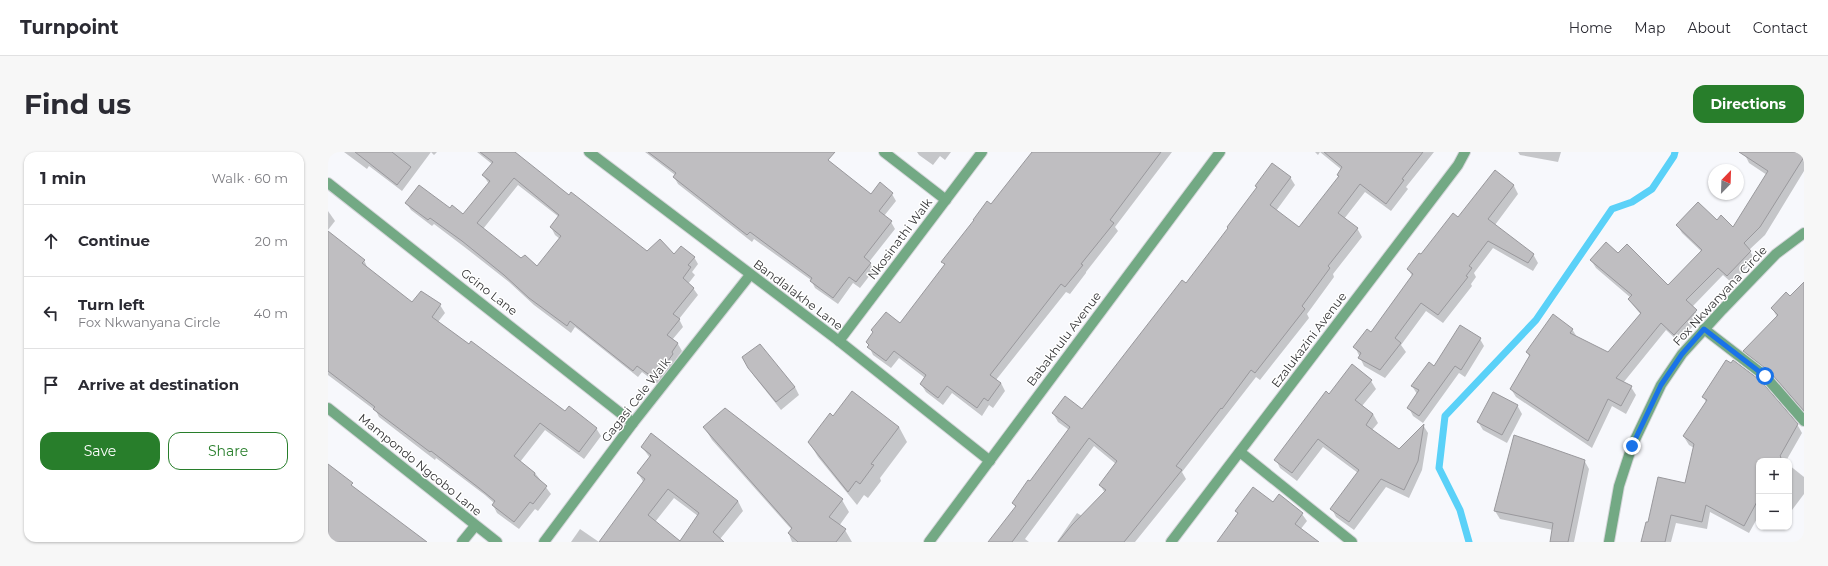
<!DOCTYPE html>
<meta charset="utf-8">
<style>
:root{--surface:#fff;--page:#f7f7f7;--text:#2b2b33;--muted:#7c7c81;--line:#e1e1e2;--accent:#287e2b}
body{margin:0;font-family:Montserrat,sans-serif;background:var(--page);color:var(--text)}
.controls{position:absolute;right:12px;bottom:12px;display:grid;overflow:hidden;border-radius:8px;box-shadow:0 1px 3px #0004}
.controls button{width:36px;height:36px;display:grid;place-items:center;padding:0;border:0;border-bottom:1px solid var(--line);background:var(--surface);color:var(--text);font:20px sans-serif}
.compass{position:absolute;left:1380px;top:12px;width:36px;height:36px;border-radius:50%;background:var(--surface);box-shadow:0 1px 3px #0004;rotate:23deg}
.stop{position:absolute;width:12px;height:12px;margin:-9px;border:3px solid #1a73e8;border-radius:50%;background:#fff}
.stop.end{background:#1a73e8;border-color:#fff;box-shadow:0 1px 4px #0008}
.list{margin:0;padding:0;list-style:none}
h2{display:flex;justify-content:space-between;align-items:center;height:52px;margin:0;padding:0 16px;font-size:17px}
h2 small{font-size:13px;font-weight:400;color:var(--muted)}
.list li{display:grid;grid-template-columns:26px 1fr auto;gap:12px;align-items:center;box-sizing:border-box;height:72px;padding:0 16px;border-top:1px solid var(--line)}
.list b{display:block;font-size:15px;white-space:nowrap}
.list p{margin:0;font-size:13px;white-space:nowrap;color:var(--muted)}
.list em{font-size:13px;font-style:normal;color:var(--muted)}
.actions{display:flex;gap:8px;padding:12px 16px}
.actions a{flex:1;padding:9px 0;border:1px solid var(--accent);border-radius:12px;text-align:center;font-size:14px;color:var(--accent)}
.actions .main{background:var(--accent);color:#fff}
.icon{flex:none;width:22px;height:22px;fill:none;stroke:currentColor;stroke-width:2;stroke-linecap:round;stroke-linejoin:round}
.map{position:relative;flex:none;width:1476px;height:390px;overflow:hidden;border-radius:12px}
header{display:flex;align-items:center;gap:24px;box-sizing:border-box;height:56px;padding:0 20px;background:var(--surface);border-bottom:1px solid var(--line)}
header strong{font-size:19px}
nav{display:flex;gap:22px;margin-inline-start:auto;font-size:14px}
.intro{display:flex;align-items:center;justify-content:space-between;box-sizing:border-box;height:96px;padding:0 24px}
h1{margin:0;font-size:28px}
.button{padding:10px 18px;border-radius:12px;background:var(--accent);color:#fff;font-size:14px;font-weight:700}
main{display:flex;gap:24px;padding:0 24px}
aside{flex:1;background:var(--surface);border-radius:12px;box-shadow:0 1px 3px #0004}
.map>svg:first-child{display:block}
.shadow{fill:#0003;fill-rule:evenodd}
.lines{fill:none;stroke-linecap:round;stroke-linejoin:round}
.stream{stroke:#5ad1f8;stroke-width:7}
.building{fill:#bfbec1;stroke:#99989c;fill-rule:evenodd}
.lane-casing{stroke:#d4d5d9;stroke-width:12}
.street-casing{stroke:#d4d5d9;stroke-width:12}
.lane{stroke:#73a984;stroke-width:10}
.street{stroke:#73a984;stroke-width:10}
.route{stroke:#1a73e8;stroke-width:5}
.labels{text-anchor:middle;stroke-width:3;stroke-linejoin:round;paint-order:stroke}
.street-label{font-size:12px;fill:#353537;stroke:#fff}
</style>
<header>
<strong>Turnpoint</strong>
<nav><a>Home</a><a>Map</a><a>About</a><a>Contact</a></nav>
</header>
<div class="intro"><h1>Find us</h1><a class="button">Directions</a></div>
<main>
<aside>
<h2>1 min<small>Walk · 60 m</small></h2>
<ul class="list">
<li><svg class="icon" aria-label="ahead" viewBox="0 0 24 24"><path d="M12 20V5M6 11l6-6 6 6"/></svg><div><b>Continue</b></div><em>20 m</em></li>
<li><svg class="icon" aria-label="left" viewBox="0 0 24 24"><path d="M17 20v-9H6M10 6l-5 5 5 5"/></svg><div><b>Turn left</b><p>Fox Nkwanyana Circle</p></div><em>40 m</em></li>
<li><svg class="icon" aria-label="arrive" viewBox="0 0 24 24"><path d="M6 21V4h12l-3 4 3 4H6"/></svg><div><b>Arrive at destination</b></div></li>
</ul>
<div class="actions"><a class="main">Save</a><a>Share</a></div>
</aside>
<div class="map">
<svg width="1476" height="390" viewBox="0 0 1476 390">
<rect width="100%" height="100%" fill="#f7f8fc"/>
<g class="shadow">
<polygon points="16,0 109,0 106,3 103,0 74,39 41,14 39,17"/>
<path d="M149,0H186L241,44L319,101L366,105L370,112L364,120L367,123L360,132L365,136L370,143L351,167L355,175L344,188L350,192L354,199L348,207L349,210L331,233L314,220L310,225L247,175L243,181L206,153L181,130L139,97L106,72L104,74L83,58L78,51L122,58L136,63L161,32L155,23L164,12ZM190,33L231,65L223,75L227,83L232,87L209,115L193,108L155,77Z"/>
<polygon points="317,0 490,0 543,43 564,42 568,49 556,64 563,70 567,77 541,110 546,118 532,136 525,131 510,152 487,136 483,128 426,87 424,90 350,32 346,25 347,23"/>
<polygon points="589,0 623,0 617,8 612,4 605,13 591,3"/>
<polygon points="705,0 844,0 787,75 790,79 758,120 758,121 742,142 738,140 668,228 673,231 677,239 665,256 661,253 654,264 624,241 615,253 598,240 593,232 597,226 571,206 563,216 545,203 539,190 573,172 617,114 615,110 663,54"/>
<polygon points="987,0 1106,0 1078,35 1080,37 1063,59 1037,40 1016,67 1029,76 1034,85 1005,122 1006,125 979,162 981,166 932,228 928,225 854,320 858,327 807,390 729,390 749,361 754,364 777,341 772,333 788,312 766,294 697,387 701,390 662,390 688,356 685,351 702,331 741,278 730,270 725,261 754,258 858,132 962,25 967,33 948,59 971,77 1011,25 1010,23 1014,18 992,0 990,3"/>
<polygon points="1190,0 1233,0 1230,10 1192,3"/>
<polygon points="1419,0 1476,0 1476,19 1437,83 1421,98 1427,107 1404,131 1395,123 1364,155 1372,166 1351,190 1338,178 1295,231 1303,235 1308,243 1298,262 1284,254 1264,296 1188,245 1183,237 1202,206 1199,200 1244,177 1249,185 1280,201 1313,163 1301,148 1303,146 1268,116 1263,108 1290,103 1340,134 1374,100 1354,81 1349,73 1389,69 1406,77 1439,23 1421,11 1417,3"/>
<polygon points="1167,20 1186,34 1190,42 1167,73 1205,102 1210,111 1205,119 1165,96 1146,121 1148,125 1143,132 1144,134 1115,171 1098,159 1073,193 1078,200 1057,226 1036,214 1027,195 1043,181 1084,124 1080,117 1130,66"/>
<polygon points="0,59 7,69 0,78"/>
<polygon points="0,80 36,108 40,117 84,152 112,153 117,161 110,170 237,261 268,276 273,284 256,307 217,278 192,310 207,321 223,342 210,359 207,357 191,377 169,361 165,353 166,351 157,343 108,306 107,308 51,265 48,259 0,223"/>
<polygon points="1476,140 1476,261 1448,228 1421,207 1416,199 1449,165 1444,156"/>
<polygon points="1152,187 1156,194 1137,225 1131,221 1095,271 1085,264 1081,256 1089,242 1084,234 1106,215"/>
<polygon points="415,205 467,235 471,243 453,258 426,224"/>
<polygon points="1043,229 1048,237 1034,254 1045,262 1050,271 1044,278 1071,299 1095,273 1100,281 1094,318 1081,346 1058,335 1026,378 1008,365 1004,357 1030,321 995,295 969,329 952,316 948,308 1002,244"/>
<polygon points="1375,245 1469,272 1474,281 1458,309 1431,309 1431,363 1421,381 1382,360 1379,377 1348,371 1343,390 1314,390 1321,372 1358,332 1366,296 1361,293 1356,285 1378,250"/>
<polygon points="1189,253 1194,262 1179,291 1155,278 1150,270"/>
<polygon points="505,266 571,275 579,290 552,326 553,329 540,346 536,343 529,353 490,305 481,290"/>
<polygon points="376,275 514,348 521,360 511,374 517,378 524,390 464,390 461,382 464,378 384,288"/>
<polygon points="314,295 410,349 415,359 392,387 395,390 352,390 370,364 346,346 327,370 352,390 272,390 316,331 310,321 322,306"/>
<polygon points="1256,308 1261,317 1246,390 1223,390 1225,378 1172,367 1167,359"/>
<polygon points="1461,313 1476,325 1476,342 1464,358 1461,356"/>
<polygon points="945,352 974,362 979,369 972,378 989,390 891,390 911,362 909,359"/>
<polygon points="252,377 271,390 243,390"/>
</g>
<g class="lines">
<polyline class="stream" points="1141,390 1132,358 1111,316 1117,264 1208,168 1284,57 1304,50 1324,37 1346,4 1347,0"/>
</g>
<g class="building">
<polygon points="27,0 64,0 83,15 69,33"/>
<path d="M152,0H187L241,43L243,40L319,99L332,87L346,102L353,94L367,105L360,113L363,115L355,126L366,136L345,162L352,167L339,183L350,191L344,200L345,202L327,227L309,214L305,219L242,169L239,174L201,146L176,123L134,89L102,66L100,68L77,51L91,33L122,56L124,53L135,62L162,29L154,23L165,10ZM186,26L231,63L222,75L233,84L209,114L197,103L193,106L149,71Z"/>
<polygon points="320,0 507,0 500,8 543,42 552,30 565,41 551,59 564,69 536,105 543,111 528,130 521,125 505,146 482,129 484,126 422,80 419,83 345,25 348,21"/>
<polygon points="704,0 833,0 782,68 786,71 753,112 755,113 737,135 733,132 662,223 673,231 660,249 656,246 649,256 619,234 610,246 592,232 598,223 566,199 558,209 539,195 541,193 538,190 545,180 543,178 558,160 572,171 617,112 613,110 646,68 645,68 659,49 663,52"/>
<polygon points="996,0 1095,0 1074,27 1076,28 1058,52 1032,32 1010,61 1030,76 1000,114 1002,116 974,154 977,157 927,221 923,218 894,257 893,256 848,314 854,318 796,390 730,390 744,373 778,338 771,333 789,309 761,286 684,390 660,390 688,354 684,351 700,328 702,329 742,275 724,261 737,244 754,257 854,128 858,131 900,76 899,75 929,35 927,34 944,11 963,25 942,53 971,75 1011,24 1009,23 1014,15"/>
<polygon points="1411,0 1476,0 1476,5 1432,75 1416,91 1423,99 1399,124 1390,116 1358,148 1369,158 1346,183 1333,171 1288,226 1304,234 1293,254 1280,247 1260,289 1182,237 1202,203 1198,200 1225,162 1245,177 1242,181 1280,200 1313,161 1300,147 1304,143 1262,108 1278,90 1290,101 1299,92 1340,133 1374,98 1348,73 1370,50 1389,68 1393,63 1405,75 1440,19"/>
<polygon points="1167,18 1186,33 1160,67 1206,102 1200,111 1160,89 1141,114 1144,116 1138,124 1140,125 1110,163 1093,151 1067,186 1073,191 1052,218 1030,206 1033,201 1025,195 1039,177 1043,180 1085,122 1079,117 1091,101 1093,102 1125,61 1130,65"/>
<polygon points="0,79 37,108 34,111 84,150 93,139 113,152 104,165 141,192 143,189 237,259 241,254 269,276 251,300 212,271 186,304 207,321 206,323 219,334 205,352 202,350 186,370 164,353 167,349 151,336 103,299 102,300 45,257 47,255 0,219"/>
<polygon points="1476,130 1476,259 1442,220 1415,199 1450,163 1443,156 1458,140 1462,144"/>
<polygon points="1132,173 1153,186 1133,218 1127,214 1091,264 1079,256 1091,238 1083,234 1101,210 1106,214"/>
<polygon points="432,192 467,235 448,250 420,216 414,205"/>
<polygon points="1398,208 1403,211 1405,208 1433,229 1470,272 1452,304 1453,305 1451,309 1431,309 1431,346 1416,374 1378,353 1374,370 1343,363 1337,390 1313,390 1318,370 1320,370 1330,325 1357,331 1366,292 1355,284 1379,248 1374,245"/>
<polygon points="1024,212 1044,228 1027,248 1045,262 1038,273 1071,297 1096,272 1090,309 1076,338 1053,327 1021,370 1002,357 1031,318 990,287 964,321 946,308 998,239 1001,242"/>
<polygon points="524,239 571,275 543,312 546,313 532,332 528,329 520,340 480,290 502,261 505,264"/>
<polygon points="1165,240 1190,253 1174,283 1149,270"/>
<polygon points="397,256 515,347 501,365 518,377 508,390 470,390 460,381 464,376 375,275"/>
<path d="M323,281L410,349L385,380L396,390H271L317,327L309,321L323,303L313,295ZM340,337L371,361L352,389L320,363Z"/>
<polygon points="1186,283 1257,308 1240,390 1222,390 1225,371 1166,359"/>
<polygon points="0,312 25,331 23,333 99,390 0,390"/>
<polygon points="925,335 945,350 951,342 975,361 967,372 991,390 889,390 910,361 907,359"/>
</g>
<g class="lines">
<defs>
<polyline id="lane" points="1376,177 1437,224 1476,269"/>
<g id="street">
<polyline points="261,0 511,189 662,309"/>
<polyline points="556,0 618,48"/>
<polyline points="0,31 305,271"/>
<polyline points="511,189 654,0"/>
<polyline points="0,256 169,390"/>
<polyline points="912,300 1024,390"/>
<polyline points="134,390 147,374"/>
<polyline points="216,390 305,271 422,123"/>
<polyline points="601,390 892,0"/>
<polyline points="843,390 1130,13 1137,0"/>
<polyline points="1281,390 1291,334 1304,294 1333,233 1354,202 1394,158 1448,102 1476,81"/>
</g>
</defs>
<use href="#lane" class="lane-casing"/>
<use href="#street" class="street-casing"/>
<use href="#lane" class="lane"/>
<use href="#street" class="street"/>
</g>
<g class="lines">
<polyline class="route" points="1304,294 1333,233 1354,202 1376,177 1437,224"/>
</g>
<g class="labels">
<g class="street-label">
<text transform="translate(572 87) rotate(-53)" y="4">Nkosinathi Walk</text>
<text transform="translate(161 140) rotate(38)" y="4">Gcino Lane</text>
<text transform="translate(470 143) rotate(37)" y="4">Bandlalakhe Lane</text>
<text transform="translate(1392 144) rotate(-47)" y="4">Fox Nkwanyana Circle</text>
<text transform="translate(736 187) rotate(-53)" y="4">Babakhulu Avenue</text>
<text transform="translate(981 188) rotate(-53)" y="4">Ezalukazini Avenue</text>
<text transform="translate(308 248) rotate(-52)" y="4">Gagasi Cele Walk</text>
<text transform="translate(92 313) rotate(39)" y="4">Mampondo Ngcobo Lane</text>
</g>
</g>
</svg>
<div class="controls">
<button>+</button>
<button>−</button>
</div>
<svg class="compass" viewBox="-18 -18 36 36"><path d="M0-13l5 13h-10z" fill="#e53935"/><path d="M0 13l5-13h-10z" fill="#7c7c81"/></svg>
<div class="stop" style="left:1437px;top:224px"></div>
<div class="stop end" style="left:1304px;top:294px"></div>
</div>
</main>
